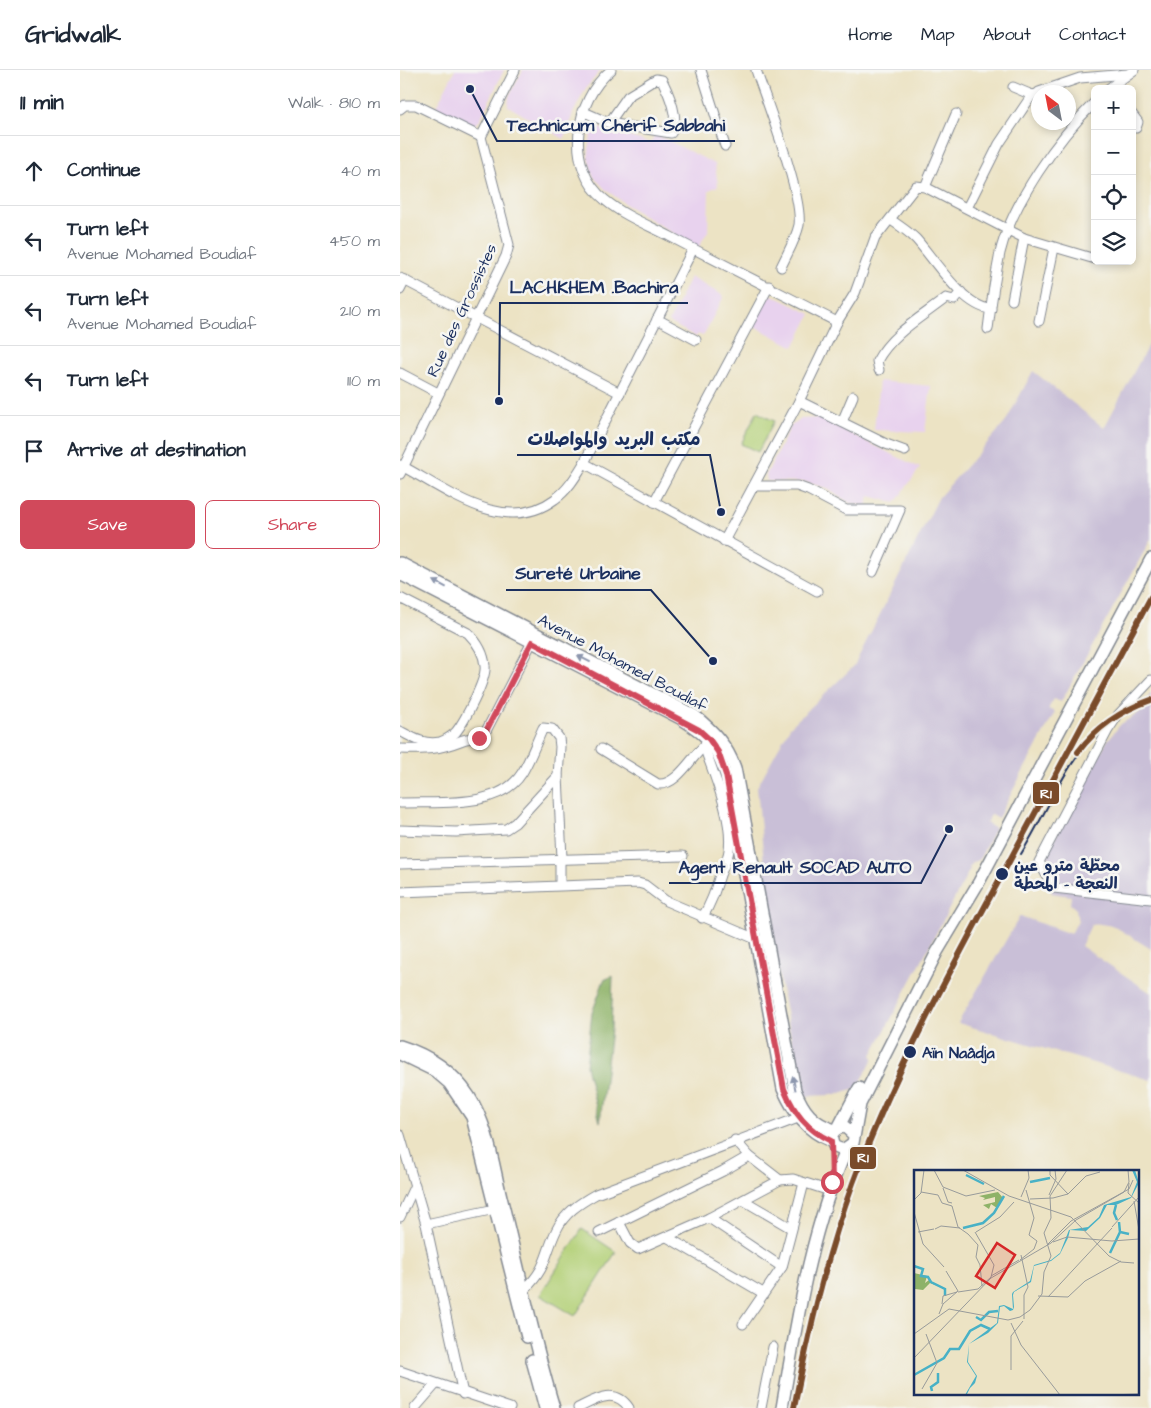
<!DOCTYPE html>
<meta charset="utf-8">
<style>
:root{--surface:#fff;--page:#f6f6f7;--text:#1f2937;--muted:#747a83;--line:#e0e1e3;--accent:#d1495b}
body{margin:0;font-family:"Architects Daughter","Playpen Sans Arabic",sans-serif;background:var(--page);color:var(--text)}
.controls{position:absolute;right:15px;top:15px;display:grid;overflow:hidden;border-radius:8px;box-shadow:0 2px 8px #0003}
.controls button{width:45px;height:45px;display:grid;place-items:center;padding:0;border:0;border-bottom:1px solid var(--line);background:var(--surface);color:var(--text);font:25px sans-serif}
.compass{position:absolute;left:631px;top:15px;width:45px;height:45px;border-radius:50%;background:var(--surface);box-shadow:0 2px 8px #0003;rotate:328deg}
.stop{position:absolute;width:15px;height:15px;margin:-11px;border:4px solid #d1495b;border-radius:50%;background:#fff}
.stop.end{background:#d1495b;border-color:#fff;box-shadow:0 1px 5px #0008}
.list{margin:0;padding:0;list-style:none}
h2{display:flex;justify-content:space-between;align-items:center;height:65px;margin:0;padding:0 20px;font-size:21px}
h2 small{font-size:16px;font-weight:400;color:var(--muted)}
.list li{display:grid;grid-template-columns:32px 1fr auto;gap:15px;align-items:center;box-sizing:border-box;height:70px;padding:0 20px;border-top:1px solid var(--line)}
.list b{display:block;font-size:19px;white-space:nowrap}
.list p{margin:0;font-size:16px;white-space:nowrap;color:var(--muted)}
.list em{font-size:16px;font-style:normal;color:var(--muted)}
.actions{display:flex;gap:10px;padding:15px 20px}
.actions a{flex:1;padding:11px 0;border:1px solid var(--accent);border-radius:8px;text-align:center;font-size:18px;color:var(--accent)}
.actions .main{background:var(--accent);color:#fff}
.icon{flex:none;width:28px;height:28px;fill:none;stroke:currentColor;stroke-width:2;stroke-linecap:round;stroke-linejoin:round}
.map{position:relative;flex:none;width:751px;height:1338px;overflow:hidden}
header{display:flex;align-items:center;gap:30px;box-sizing:border-box;height:70px;padding:0 25px;background:var(--surface);border-bottom:1px solid var(--line)}
header strong{font-size:24px}
nav{display:flex;gap:28px;margin-inline-start:auto;font-size:18px}
main{display:flex}
aside{flex:1;background:var(--surface)}
.map>svg:first-child{display:block}
.built{fill:#e8d2ee}
.industrial{fill:#c9bfd7}
.green{fill:#b3d077;stroke:#67806a}
.forest{fill:#8eb268;stroke:#547063}
.lines{fill:none;stroke-linecap:round;stroke-linejoin:round}
.minor-casing{stroke:#848991;stroke-width:11}
.major-casing{stroke:#848991;stroke-width:14}
.minor{stroke:#fff;stroke-width:9}
.major{stroke:#fff;stroke-width:11}
.rail{stroke:#1b2f5e;stroke-width:2}
.rail-1-casing{stroke:#f6f6f2;stroke-width:10}
.rail-1{stroke:#7a4b2a;stroke-width:6}
.oneway{fill:#8d97ae}
.route{stroke:#d1495b;stroke-width:6}
.stop-dot{fill:#1b2f5e;stroke:#f6f6f2;stroke-width:2}
.labels{text-anchor:middle;stroke-width:5;stroke-linejoin:round;paint-order:stroke}
.street-label{font-size:16px;fill:#1b2f5e;stroke:#f6f6f2}
.stop-label{font-size:16px;font-weight:bold;fill:#1b2f5e;stroke:#f6f6f2;text-anchor:start}
.inset-river{fill:none;stroke:#48b1c6;stroke-width:2.5}
.inset-road{fill:none;stroke:#989b9b;stroke-width:1}
.view{fill:#d62828;fill-opacity:0.15;stroke:#d62828;stroke-width:2.5}
.inset-edge{fill:none;stroke:#1b2f5e;stroke-width:2.5}
.leader{fill:none;stroke:#1b2f5e;stroke-width:2}
.callout-dot{fill:#1b2f5e;stroke:#f6f6f2;stroke-width:2}
.callout-label{font-size:18px;text-anchor:middle;font-weight:bold;fill:#1b2f5e;stroke:#f6f6f2;stroke-width:5;stroke-linejoin:round;paint-order:stroke}
.line-badge{stroke:#f6f6f2;stroke-width:2}
.badge-label{font-size:14px;text-anchor:middle;font-weight:bold;fill:#fff}
</style>
<header>
<strong>Gridwalk</strong>
<nav><a>Home</a><a>Map</a><a>About</a><a>Contact</a></nav>
</header>
<main>
<aside>
<h2>11 min<small>Walk · 810 m</small></h2>
<ul class="list">
<li><svg class="icon" aria-label="ahead" viewBox="0 0 24 24"><path d="M12 20V5M6 11l6-6 6 6"/></svg><div><b>Continue</b></div><em>40 m</em></li>
<li><svg class="icon" aria-label="left" viewBox="0 0 24 24"><path d="M17 20v-9H6M10 6l-5 5 5 5"/></svg><div><b>Turn left</b><p>Avenue Mohamed Boudiaf</p></div><em>450 m</em></li>
<li><svg class="icon" aria-label="left" viewBox="0 0 24 24"><path d="M17 20v-9H6M10 6l-5 5 5 5"/></svg><div><b>Turn left</b><p>Avenue Mohamed Boudiaf</p></div><em>210 m</em></li>
<li><svg class="icon" aria-label="left" viewBox="0 0 24 24"><path d="M17 20v-9H6M10 6l-5 5 5 5"/></svg><div><b>Turn left</b></div><em>110 m</em></li>
<li><svg class="icon" aria-label="arrive" viewBox="0 0 24 24"><path d="M6 21V4h12l-3 4 3 4H6"/></svg><div><b>Arrive at destination</b></div></li>
</ul>
<div class="actions"><a class="main">Save</a><a>Share</a></div>
</aside>
<div class="map">
<svg width="751" height="1338" viewBox="0 0 751 1338">
<rect width="100%" height="100%" fill="#f6f6f2"/>
<filter id="ink" filterUnits="userSpaceOnUse"><feTurbulence type="fractalNoise" baseFrequency=".02" numOctaves="2"/><feDisplacementMap in="SourceGraphic" scale="10" xChannelSelector="R" yChannelSelector="G"/><feConvolveMatrix kernelMatrix="1 2 1 2 8 2 1 2 1" color-interpolation-filters="sRGB"/></filter>
<filter id="wash" filterUnits="userSpaceOnUse"><feTurbulence type="fractalNoise" baseFrequency=".0096" numOctaves="4" result="noise"/><feDisplacementMap in="SourceGraphic" scale="20" xChannelSelector="R" yChannelSelector="G"/><feGaussianBlur stdDeviation="1.12" result="paint"/><feColorMatrix in="noise" values="0 0 0 0 0 0 0 0 0 0 0 0 0 0 0 0 0 1.4 0 .05"/><feComposite in="paint" operator="in"/></filter>
<g filter="url(#wash)">
<rect width="100%" height="100%" fill="#ece3c4"/>
<g class="built">
<polygon points="55,0 104,0 80,50 76,54 71,55 35,39"/>
<polygon points="123,0 201,0 186,18 173,43 164,69 108,36 109,26"/>
<polygon points="192,56 251,73 255,64 315,94 318,116 309,120 308,161 298,178 228,136 205,119 193,106 188,88"/>
<polygon points="290,207 324,226 303,266 298,264 296,267 269,252"/>
<polygon points="370,224 411,244 394,277 352,255"/>
<polygon points="479,311 531,316 525,362 474,360"/>
<polygon points="419,348 520,398 495,433 469,426 467,436 450,433 426,418 405,412 367,411 366,405 391,356 401,349"/>
</g>
<g class="industrial">
<polygon points="751,270 751,469 661,632 654,629 648,639 655,642 598,748 591,745 586,753 595,758 579,790 572,792 569,798 570,799 472,985 473,989 457,1019 433,1025 402,1026 370,857 357,717 390,657 454,596 539,427 605,353 633,301 704,358"/>
<polygon points="751,622 751,879 714,856 700,854 691,855 681,876 751,923 751,1010 558,953 620,846 671,864 678,850 676,839 670,834 671,826 651,823 659,800 646,784 707,671 721,654 742,641"/>
</g>
<g class="green">
<polygon points="357,342 374,351 358,382 341,374"/>
<polygon points="182,1159 216,1182 175,1246 140,1225"/>
</g>
<polygon class="forest" points="213,906 211,959 200,1052 186,996 192,943 204,910"/>
</g>
<g filter="url(#ink)">
<g class="lines">
<defs>
<g id="minor">
<path d="M211,0C174,31 164,97 205,130C224,146 250,156 271,167C326,196 382,224 437,252"/>
<polyline points="301,0 325,76"/>
<path d="M356,0C367,33 403,125 399,155C396,169 387,184 381,197"/>
<polyline points="613,17 632,25 636,24"/>
<polyline points="708,19 734,0"/>
<polyline points="639,22 680,8 728,4"/>
<polyline points="0,39 5,35 16,35 81,67"/>
<path d="M182,41L209,53L271,63C281,51 268,22 262,10L256,9L228,26L209,53"/>
<polyline points="732,44 738,52 736,58"/>
<polyline points="525,117 556,44"/>
<polyline points="567,138 599,74 632,25"/>
<path d="M491,150C500,156 509,162 516,169C534,189 563,237 591,239"/>
<polyline points="0,208 220,323"/>
<polyline points="0,220 5,210"/>
<polyline points="612,230 624,168"/>
<polyline points="257,249 296,270"/>
<polyline points="639,251 654,178"/>
<path d="M588,259C591,234 595,208 600,183C612,133 658,68 695,32"/>
<path d="M479,300L477,291C492,263 522,247 546,228L554,230L561,222"/>
<polyline points="0,303 38,323"/>
<polyline points="399,331 486,374 505,381"/>
<polyline points="442,352 453,326"/>
<polyline points="184,393 417,521"/>
<path d="M0,395C46,419 104,467 155,429C168,420 176,406 184,393L293,179"/>
<polyline points="0,404 106,186 109,175 81,67 115,0"/>
<polyline points="354,416 397,416 408,420 446,440 500,440 473,502"/>
<polyline points="254,432 369,216"/>
<polyline points="324,471 399,331 437,252 455,223 475,168 516,116 525,117 624,168 695,189"/>
<path d="M0,528L68,563C77,572 84,583 85,596C87,609 64,652 56,662C51,667 46,670 40,672C24,675 13,668 0,661"/>
<polyline points="751,610 718,645 708,660 639,792 654,818 751,829"/>
<path d="M0,679C27,680 37,680 63,670C72,667 78,670 85,663L132,572"/>
<path d="M201,679L258,714C277,716 292,686 306,674"/>
<path d="M0,733C37,731 99,740 122,703C130,690 136,673 143,658L152,659L159,668L160,677L158,706L162,788"/>
<polyline points="0,760 56,762 106,759 115,753 158,706"/>
<polyline points="0,794 283,786"/>
<polyline points="160,814 160,788"/>
<polyline points="0,822 238,813 245,815 266,831 358,870"/>
<path d="M302,848C311,834 315,821 320,805C323,797 328,789 329,780C333,749 315,708 305,679L311,666"/>
<polyline points="0,1065 26,1154 95,1139"/>
<polyline points="335,1070 349,1086 380,1110"/>
<polyline points="343,1130 391,1158"/>
<polyline points="0,1147 15,1115"/>
<polyline points="309,1148 382,1197"/>
<polyline points="219,1152 230,1173 238,1179 309,1148 380,1110 393,1109 430,1121"/>
<polyline points="26,1154 63,1324"/>
<polyline points="199,1162 323,1101 349,1086"/>
<polyline points="267,1167 363,1223"/>
<path d="M125,1219C147,1198 144,1187 156,1161C164,1143 180,1133 196,1124L398,1048"/>
<polyline points="343,1254 382,1197 404,1113"/>
<polyline points="0,1301 110,1338"/>
<polyline points="15,1338 36,1314"/>
<path d="M178,1338C196,1329 215,1317 229,1338"/>
<polyline points="361,1338 373,1277"/>
</g>
<g id="major">
<path d="M0,493L295,646C313,661 327,675 335,698L395,1020C403,1040 413,1054 435,1060"/>
<path d="M0,504L280,648C308,665 316,675 326,705L383,1019C394,1043 406,1061 431,1071"/>
<path d="M0,976C29,985 52,1000 69,1026C88,1055 93,1094 101,1127C119,1198 133,1269 154,1338"/>
<polyline points="0,984 35,1001 49,1013 72,1047 127,1267"/>
<polyline points="438,1058 459,1018"/>
<path d="M453,1064L445,1057C433,1057 428,1068 435,1077L443,1080L453,1073L460,1034L537,882L579,812L751,489"/>
<polyline points="132,1290 145,1338"/>
<path d="M382,1338C397,1251 410,1160 447,1079"/>
</g>
</defs>
<use href="#minor" class="minor-casing"/>
<use href="#major" class="major-casing"/>
<use href="#minor" class="minor"/>
<use href="#major" class="major"/>
<g class="rail">
<path d="M621,784C659,723 676,655 751,630"/>
<path d="M394,1338C409,1262 426,1186 453,1113C493,1005 548,905 603,803C653,711 702,619 751,527"/>
</g>
<defs>
<g id="rail-1">
<path d="M678,682C696,658 722,640 751,630"/>
<path d="M394,1338C409,1262 426,1186 453,1113C493,1005 548,905 603,803C653,711 702,619 751,527"/>
</g>
</defs>
<use href="#rail-1" class="rail-1-casing"/>
<use href="#rail-1" class="rail-1"/>
</g>
<defs><path id="oneway-solid" d="M-6-.8H1V-3.2L6.5 0L1 3.2V.8H-6Z" transform="scale(1.25)"/></defs>
<g class="oneway">
<use href="#oneway-solid" transform="translate(40 514) rotate(-152)"/>
<use href="#oneway-solid" transform="translate(184 589) rotate(-153)"/>
<use href="#oneway-solid" transform="translate(394 1013) rotate(-102)"/>
</g>
</g>
<g class="lines" filter="url(#ink)">
<path class="route" d="M79,668L85,663L132,572L299,660L309,669L318,682L326,705L384,1019C394,1043 407,1060 431,1071L432,1112"/>
</g>
<g class="stop-dot">
<circle cx="602" cy="804" r="7"/>
<circle cx="510" cy="982" r="7"/>
</g>
<g class="labels">
<g class="street-label">
<text transform="translate(61 240) rotate(-65)" y="6">Rue des Grossistes</text>
<text transform="translate(223 592) rotate(28)" y="6">Avenue Mohamed Boudiaf</text>
</g>
<g class="stop-label">
<text x="614" y="801">محطّة مترو عين<tspan x="614" dy="18">النعجة – المحطة</tspan></text>
<text x="522" y="988">Aïn Naâdja</text>
</g>
</g>
<g transform="translate(514 1100)">
<rect width="225" height="225" fill="#ece3c4"/>
<path d="M84,22L89,28L83,38L77,34L75,39L69,35L81,32V27L69,30L71,28L65,26ZM0,103L13,106L11,113L15,110L24,116L16,113L9,120L1,119Z" fill="#8eb268"/>
<path d="M218,0H221L225,13L217,28L202,35H193L186,48L172,61L156,60L154,68L146,84L137,91L120,96L117,112L100,122L99,125L100,137L99,140L96,141L90,136L86,137L84,153L74,163L55,174L54,192L63,206L61,213L56,218L53,224L51,225L62,206L53,192L55,174L83,153L85,136L90,135L99,139L98,124L99,122L116,111L120,95L137,90L146,83L155,60L174,57L185,47L190,35L217,27L223,12Z" fill="#48b1c6"/>
<path class="inset-river" d="M52,5L70,14M116,12L136,8M202,35L200,43L203,50M205,52L206,62L215,64M49,58L69,53L80,43L90,26M196,83L206,62M0,96L9,99L7,106L14,107L17,112L31,119V126M62,147L67,150L75,142L84,141M0,205L30,188L36,179H45L56,161L67,155L76,159M18,221L17,217L24,212V203"/>
<path class="inset-road" d="M20,0L29,17M49,0L95,26L157,47L195,86L207,92L220,93M136,0V5L154,24M215,13L214,23L225,33M29,17L52,26L81,20M29,18L34,32L38,33M112,20L120,48L115,65L123,71L120,79M7,22L24,25L28,33L38,36L44,57L54,64M154,24L172,6L186,2M135,25L142,9L141,0M107,27L115,8L114,0M116,29L139,28L154,24M0,30L7,23L10,0M220,31L225,60M0,42L9,74L30,97M198,57L225,27M21,59L27,56L46,58M4,62L20,59M62,62L86,47L100,32M54,64L64,75L62,87L66,95M139,72L153,67L198,71L225,69M134,74L157,51L215,19L219,10M107,85L114,117L110,125V149M106,90L120,79M66,95L68,116M77,106L105,90M44,122L64,119L77,107L80,95L61,62M124,126L154,127L171,111L207,91M134,127L198,58M28,134L29,126L43,122M25,144L29,134L44,121L32,101M97,153L107,175L146,225M0,164L35,139L94,150L106,147L116,140L128,124L130,102L137,86L130,63L137,48L136,26L153,0M0,188L77,108L137,73L162,50L210,22L215,12L214,0M97,200V166L109,151M8,219L23,193L12,164M194,225L225,224"/>
<path class="view" d="M83,73L101,85L81,118L62,106Z"/>
<rect width="225" height="225" class="inset-edge"/>
</g>
<path class="leader" d="M70 19L97 71H335M99 331L100 233H288M321 442L310 385H117M313 591L251 520H106M549 759L521 813H269"/>
<g class="callout-dot">
<circle cx="70" cy="19" r="5"/>
<circle cx="99" cy="331" r="5"/>
<circle cx="321" cy="442" r="5"/>
<circle cx="313" cy="591" r="5"/>
<circle cx="549" cy="759" r="5"/>
</g>
<g class="callout-label">
<text x="216" y="61">Technicum Chérif Sabbahi</text>
<text x="194" y="223">LACHKHEM .Bachira</text>
<text x="214" y="375">مكتب البريد والمواصلات</text>
<text x="178" y="509">Sureté Urbaine</text>
<text x="395" y="803">Agent Renault SOCAD AUTO</text>
</g>
<g class="line-badge">
<rect x="632" y="711" width="28" height="24" rx="5" fill="#7a4b2a"/>
<rect x="449" y="1076" width="28" height="24" rx="5" fill="#7a4b2a"/>
</g>
<g class="badge-label">
<text x="646" y="728">R1</text>
<text x="463" y="1092">R1</text>
</g>
</svg>
<div class="controls">
<button>+</button>
<button>−</button>
<button><svg class="icon" aria-label="locate" viewBox="0 0 24 24"><circle cx="12" cy="12" r="6"/><path d="M12 2v4M12 18v4M2 12h4M18 12h4"/></svg></button>
<button><svg class="icon" aria-label="layers" viewBox="0 0 24 24"><path d="M12 4l9 5-9 5-9-5zM3 14l9 5 9-5"/></svg></button>
</div>
<svg class="compass" viewBox="-18 -18 36 36"><path d="M0-13l5 13h-10z" fill="#e53935"/><path d="M0 13l5-13h-10z" fill="#747a83"/></svg>
<div class="stop" style="left:432px;top:1112px"></div>
<div class="stop end" style="left:79px;top:668px"></div>
</div>
</main>
